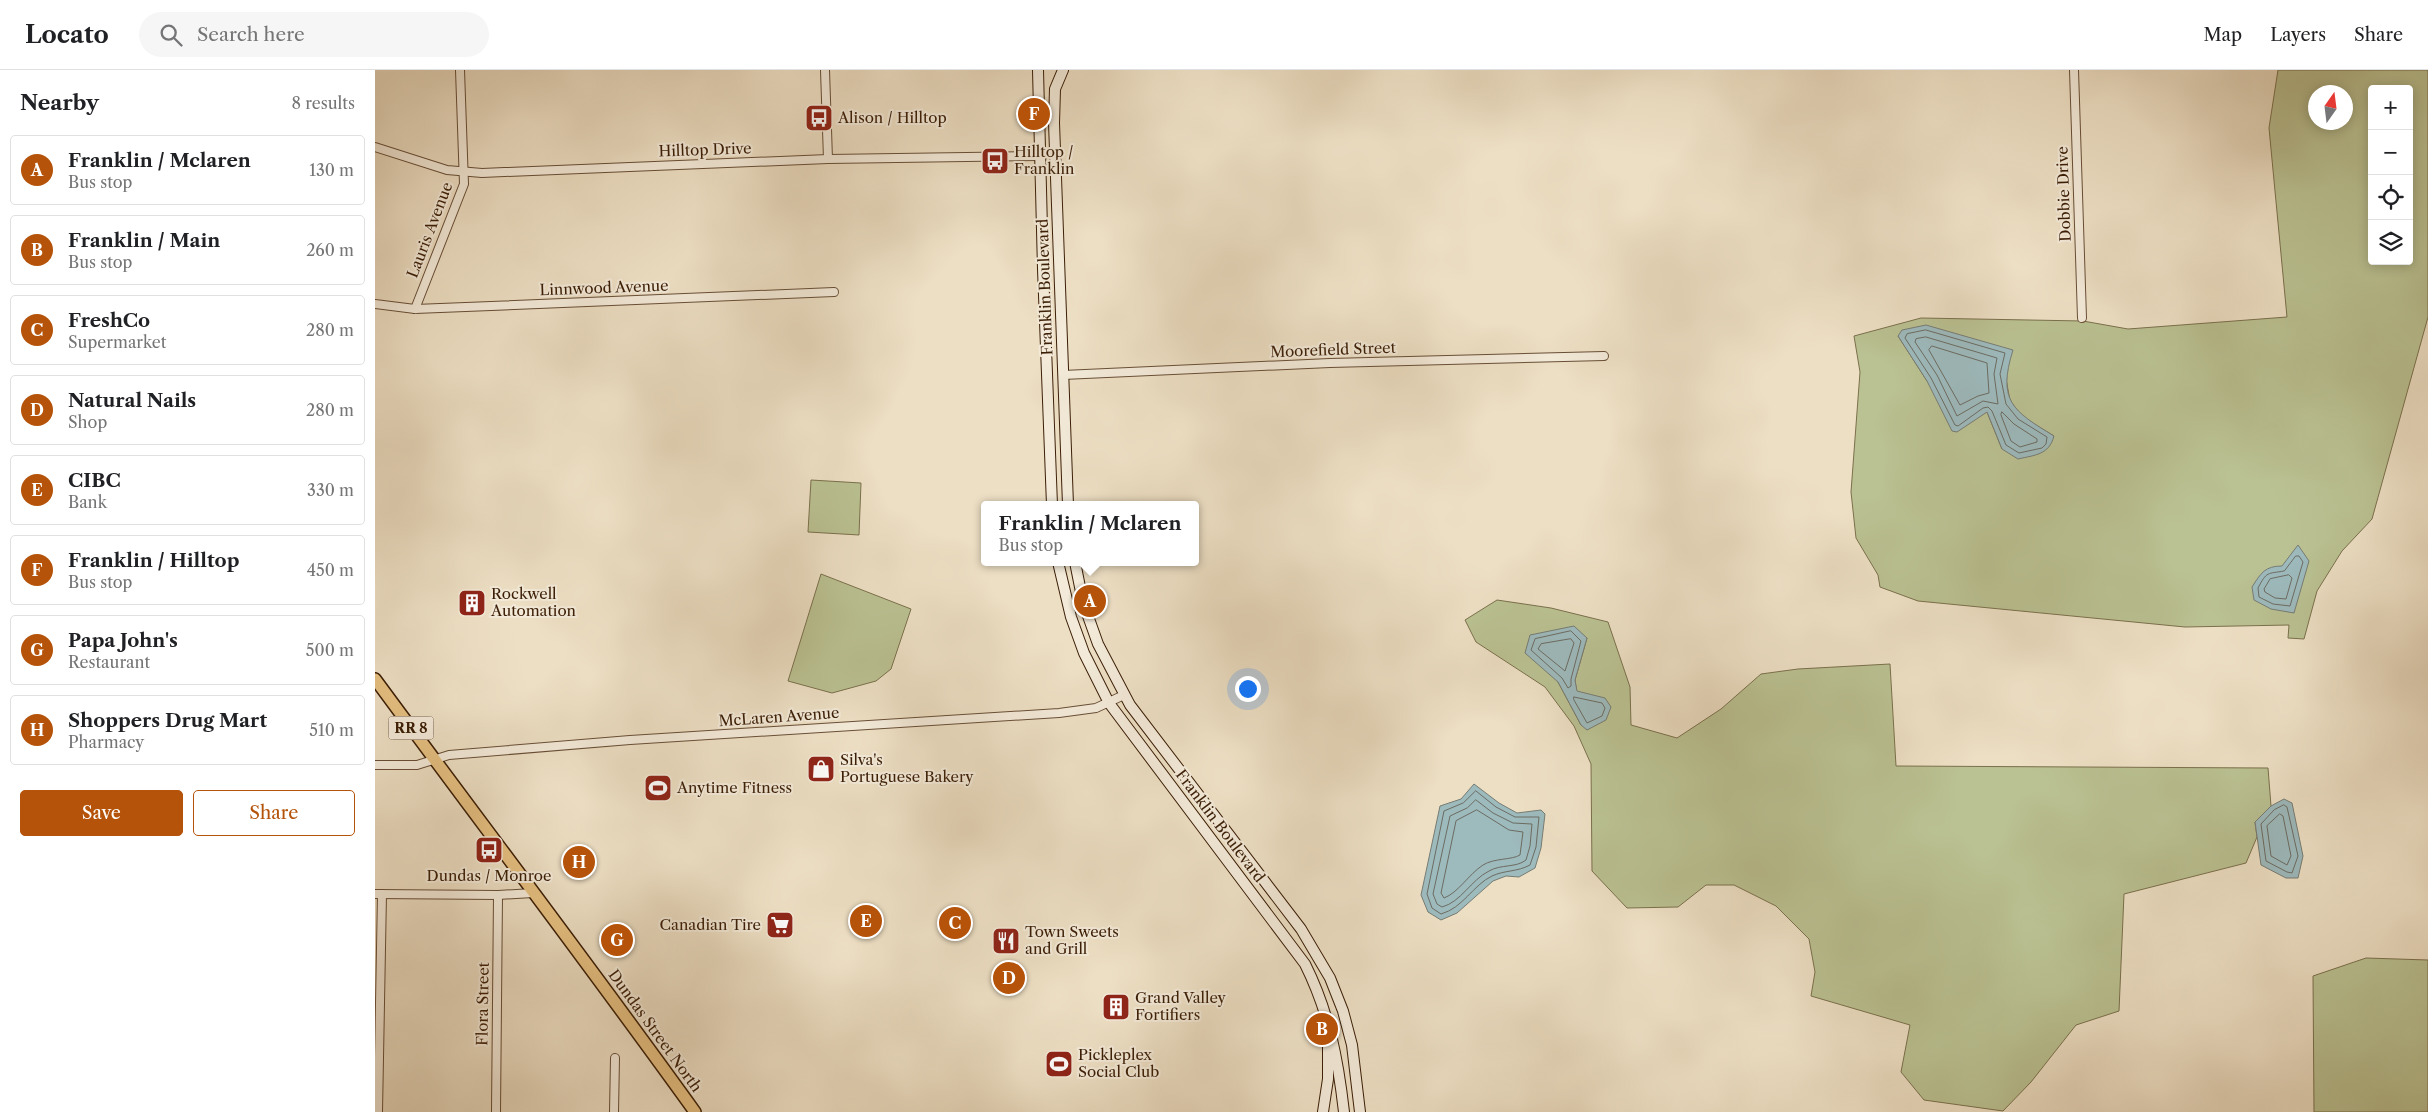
<!DOCTYPE html>
<meta charset="utf-8">
<style>
:root{--surface:#fff;--page:#f6f6f6;--text:#202124;--muted:#757577;--line:#e0e0e0;--accent:#b45309}
body{margin:0;font-family:"Libre Caslon Text",serif;background:var(--page);color:var(--text)}
.controls{position:absolute;right:15px;top:15px;display:grid;overflow:hidden;border-radius:5px;box-shadow:0 2px 12px #0003}
.controls button{width:45px;height:45px;display:grid;place-items:center;padding:0;border:0;border-bottom:1px solid var(--line);background:var(--surface);color:var(--text);font:25px sans-serif}
.compass{position:absolute;left:1933px;top:15px;width:45px;height:45px;border-radius:50%;background:var(--surface);box-shadow:0 2px 12px #0003;rotate:14deg}
.you{position:absolute;left:872px;top:618px;width:18px;height:18px;margin:-12px;border:4px solid #fff;border-radius:50%;background:#1a73e8;box-shadow:0 0 0 8px #1a73e833}
.badge{display:grid;place-items:center;width:32px;height:32px;border-radius:50%;background:var(--accent);color:#fff;font-size:16px;font-weight:700}
.pin{position:absolute;translate:-50% -50%;border:2px solid #fff;box-shadow:0 1px 5px #0006}
.popup{position:absolute;left:606px;top:431px;width:218px;height:65px;box-sizing:border-box;display:grid;place-content:center;border-radius:5px;background:var(--surface);filter:drop-shadow(0 1px 4px #0005);font-size:16px;white-space:nowrap;color:var(--muted)}
.popup b{font-size:19px;color:var(--text)}
.popup::after{content:'';position:absolute;left:50%;top:100%;margin-left:-10px;border:10px solid transparent;border-top-color:var(--surface)}
.list{margin:0;padding:0;list-style:none}
h2{display:flex;justify-content:space-between;align-items:center;height:65px;margin:0;padding:0 20px;font-size:21px}
h2 small{font-size:16px;font-weight:400;color:var(--muted)}
.list li{display:grid;grid-template-columns:32px 1fr auto;gap:15px;align-items:center;box-sizing:border-box;height:70px;margin:0 10px 10px;padding:0 10px;border:1px solid var(--line);border-radius:5px}
.list b{display:block;font-size:19px;white-space:nowrap}
.list p{margin:0;font-size:16px;white-space:nowrap;color:var(--muted)}
.list em{font-size:16px;font-style:normal;color:var(--muted)}
.actions{display:flex;gap:10px;padding:15px 20px}
.actions a{flex:1;padding:11px 0;border:1px solid var(--accent);border-radius:5px;text-align:center;font-size:18px;color:var(--accent)}
.actions .main{background:var(--accent);color:#fff}
.icon{flex:none;width:28px;height:28px;fill:none;stroke:currentColor;stroke-width:2;stroke-linecap:round;stroke-linejoin:round}
.map{position:relative;flex:none;width:2053px;height:1042px;overflow:hidden}
header{display:flex;align-items:center;gap:30px;box-sizing:border-box;height:70px;padding:0 25px;background:var(--surface);border-bottom:1px solid var(--line)}
header strong{font-size:24px}
nav{display:flex;gap:28px;margin-inline-start:auto;font-size:18px}
.search{width:350px;height:45px;background:var(--page);display:flex;align-items:center;gap:12px;box-sizing:border-box;padding:0 18px;border-radius:28px;color:var(--muted);font-size:19px}
main{display:flex}
aside{flex:1;background:var(--surface)}
.map>svg:first-child{display:block}
.green{fill:#bac192;stroke:#7a704c;fill-rule:evenodd}
.water{fill:#9dbabd;stroke:#767c74}
.lines{fill:none;stroke-linecap:round;stroke-linejoin:round}
.shore{stroke:#6c6c62;stroke-width:1}
.minor-casing{stroke:#684e36;stroke-width:10}
.secondary-casing{stroke:#3b1e06;stroke-width:12}
.primary-casing{stroke:#3b1e06;stroke-width:14}
.minor{stroke:#f3ead9;stroke-width:8}
.secondary{stroke:#f3ead9;stroke-width:10}
.primary{stroke:#e6c082;stroke-width:11}
.labels{text-anchor:middle;stroke-width:4;stroke-linejoin:round;paint-order:stroke}
.shield{fill:#f3ead9;stroke:#725b45;stroke-width:1}
.shield-label{font-size:14px;font-weight:bold;fill:#3b1e06}
.poi-label{font-size:15px;fill:#3b1e06;stroke:#f3ead9;text-anchor:start}
.street-label{font-size:15px;fill:#3b1e06;stroke:#f3ead9}
</style>
<header>
<strong>Locato</strong>
<div class="search"><svg class="icon" aria-label="search" viewBox="0 0 24 24"><circle cx="10" cy="10" r="6"/><path d="M15 15l6 6"/></svg>Search here</div>
<nav><a>Map</a><a>Layers</a><a>Share</a></nav>
</header>
<main>
<aside>
<h2>Nearby<small>8 results</small></h2>
<ul class="list">
<li><span class="badge">A</span><div><b>Franklin / Mclaren</b><p>Bus stop</p></div><em>130 m</em></li>
<li><span class="badge">B</span><div><b>Franklin / Main</b><p>Bus stop</p></div><em>260 m</em></li>
<li><span class="badge">C</span><div><b>FreshCo</b><p>Supermarket</p></div><em>280 m</em></li>
<li><span class="badge">D</span><div><b>Natural Nails</b><p>Shop</p></div><em>280 m</em></li>
<li><span class="badge">E</span><div><b>CIBC</b><p>Bank</p></div><em>330 m</em></li>
<li><span class="badge">F</span><div><b>Franklin / Hilltop</b><p>Bus stop</p></div><em>450 m</em></li>
<li><span class="badge">G</span><div><b>Papa John's</b><p>Restaurant</p></div><em>500 m</em></li>
<li><span class="badge">H</span><div><b>Shoppers Drug Mart</b><p>Pharmacy</p></div><em>510 m</em></li>
</ul>
<div class="actions"><a class="main">Save</a><a>Share</a></div>
</aside>
<div class="map">
<svg width="2053" height="1042" viewBox="0 0 2053 1042">
<rect width="100%" height="100%" fill="#eddfc4"/>
<filter id="stains"><feTurbulence type="fractalNoise" baseFrequency=".004" numOctaves="4"/><feColorMatrix values="0 0 0 0 .2 0 0 0 0 .09 0 0 0 0 .02 0 0 0 .5 -.17"/></filter>
<radialGradient id="worn" r=".72"><stop offset=".6" stop-color="#630" stop-opacity="0"/><stop offset="1" stop-color="#630" stop-opacity=".3"/></radialGradient>
<g class="green">
<path d="M1903,0H2053V247L1997,449L1967,481L1942,521L1929,569L1913,568L1914,555L1810,557L1543,531L1505,517L1503,505L1481,468L1476,422L1485,302L1479,266L1546,248L1708,251L1753,259L1912,247L1894,58ZM1997,19H2034V191H1997ZM1940,22H1970V52H1940ZM1523,266L1630,303L1635,331L1646,346L1679,366L1627,379L1612,342L1552,311Z"/>
<polygon points="436,410 486,413 484,465 433,462"/>
<polygon points="446,504 536,539 516,599 501,611 457,623 413,611"/>
<path d="M1122,530L1176,538L1233,552L1255,617L1256,655L1302,668L1346,639L1386,604L1423,599L1515,594L1521,696L1893,698L1896,736L1880,752L1882,767L1871,793L1749,824L1744,941L1701,955L1656,1012L1628,1041L1549,1030L1526,1002L1535,955L1436,926L1440,902L1434,869L1401,836L1359,815H1331L1303,837L1252,838L1217,801L1216,694L1199,656L1170,617L1101,572L1090,550ZM1212,568L1200,610L1206,655L1183,612Z"/>
<polygon points="1991,888 2053,890 2053,1042 1939,1042 1938,906"/>
</g>
<g class="water">
<path d="M1551,255L1638,280C1622,331 1638,341 1679,366C1674,385 1660,385 1643,389L1627,379L1612,342L1582,362L1577,361L1552,311L1523,266L1527,260Z"/>
<path d="M1923,475L1934,491L1919,543L1896,539L1879,530L1877,517C1886,503 1890,496 1907,496Z"/>
<polygon points="1199,556 1212,568 1200,610 1202,621 1230,628 1236,637 1231,650 1212,660 1206,655 1183,612 1150,583 1155,565"/>
<polygon points="1099,714 1124,733 1142,743 1166,740 1170,744 1166,778 1160,798 1144,807 1131,806 1118,811 1082,843 1066,850 1053,842 1046,825 1065,736 1086,729"/>
<polygon points="1909,729 1917,733 1928,786 1923,808 1911,808 1886,795 1880,752 1896,736"/>
</g>
<g class="lines">
<g class="shore">
<polygon points="1551,260 1630,283 1625,304 1631,334 1643,349 1672,367 1671,374 1667,378 1644,383 1631,375 1617,341 1613,337 1608,338 1583,356 1580,355 1556,308 1530,268 1532,264"/>
<polygon points="1551,267 1622,288 1619,304 1623,334 1608,331 1582,346 1562,305 1540,272 1541,269"/>
<polygon points="1557,276 1612,293 1614,323 1603,326 1585,335 1554,280"/>
<polygon points="1627,342 1639,354 1662,369 1662,372 1645,377 1636,371 1626,345"/>
<path d="M1921,486H1924L1928,492L1915,536L1898,534L1884,527L1883,518C1892,501 1892,504 1909,501Z"/>
<polygon points="1914,505 1917,508 1911,529 1900,528 1890,522 1889,519 1895,509"/>
<polygon points="1196,561 1206,571 1196,609 1196,616 1193,618 1187,608 1156,580 1160,569"/>
<polygon points="1196,569 1199,573 1190,601 1163,579 1166,574"/>
<polygon points="1199,627 1227,633 1230,638 1227,646 1212,653 1199,630"/>
<path d="M1101,721L1121,737L1140,747H1164L1161,777L1155,795C1142,802 1130,800 1117,806C1098,815 1088,838 1066,844L1057,838L1052,824L1069,741L1088,733Z"/>
<path d="M1101,730L1118,743L1138,753L1157,754L1155,776L1151,790C1141,798 1126,794 1114,801C1096,810 1086,832 1067,837L1062,834L1058,824L1075,746L1092,738Z"/>
<polygon points="1909,735 1912,737 1923,786 1917,803 1912,802 1891,791 1886,754 1899,740"/>
<path d="M1102,740L1134,760L1148,762L1145,785C1137,790 1119,788 1108,795C1094,804 1083,823 1069,828L1066,823L1081,751Z"/>
<polygon points="1905,744 1908,746 1916,786 1912,795 1896,786 1892,756"/>
</g>
<defs>
<g id="minor">
<polyline points="450,0 453,89"/>
<polyline points="1699,0 1707,248"/>
<polyline points="0,77 72,100 107,103 453,89 665,86"/>
<polyline points="0,234 40,239 459,222"/>
<polyline points="40,239 89,114 85,0"/>
<polyline points="688,305 955,293 1229,286"/>
<polyline points="0,695 42,695 74,685 255,670 684,643 721,638 749,625"/>
<polyline points="0,824 123,825 158,823"/>
<polyline points="3,1042 7,824"/>
<polyline points="121,1042 123,825"/>
<polyline points="239,1042 240,988"/>
</g>
<g id="secondary">
<polyline points="663,0 668,199 677,435"/>
<polyline points="688,0 680,19 679,53 693,435"/>
<path d="M683,492L696,547L709,583L734,633L930,894C954,942 963,989 969,1042"/>
<polyline points="700,492 708,532 723,574 755,635 926,859 955,908 968,941 977,975 985,1042"/>
<polyline points="948,1042 953,1009 953,967"/>
</g>
<path id="primary" d="M0,609C106,753 215,896 320,1042"/>
</defs>
<use href="#minor" class="minor-casing"/>
<use href="#secondary" class="secondary-casing"/>
<use href="#primary" class="primary-casing"/>
<use href="#minor" class="minor"/>
<use href="#secondary" class="secondary"/>
<use href="#primary" class="primary"/>
</g>
<defs>
<symbol id="bus-square" viewBox="-11 -11 22 22"><rect x="-9" y="-9" width="18" height="18" rx="4" fill="#8f2418" stroke="#f3ead9"/><path d="M-5-6H5V4H4V6H2V4H-2V6H-4V4H-5ZM-3.5-4V0h7V-4ZM-3.5 1.2v1.5H-2V1.2ZM2 1.2v1.5H3.5V1.2Z" fill="#fff"/></symbol>
<symbol id="building-square" viewBox="-11 -11 22 22"><rect x="-9" y="-9" width="18" height="18" rx="4" fill="#8f2418" stroke="#f3ead9"/><path d="M-4-6H4V6H1V3H-1V6H-4ZM-2.5-4.3h1.7v1.8h-1.7ZM.8-4.3h1.7v1.8H.8ZM-2.5-1h1.7V.8h-1.7ZM.8-1h1.7V.8H.8Z" fill="#fff"/></symbol>
<symbol id="shop-square" viewBox="-11 -11 22 22"><rect x="-9" y="-9" width="18" height="18" rx="4" fill="#8f2418" stroke="#f3ead9"/><path d="M-5-2.5h2.3a2.7 3.5 0 0 1 5.4 0H5L5.5 6h-11ZM-1.5-2.5h3a1.5 2.3 0 0 0-3 0Z" fill="#fff"/></symbol>
<symbol id="stadium-square" viewBox="-11 -11 22 22"><rect x="-9" y="-9" width="18" height="18" rx="4" fill="#8f2418" stroke="#f3ead9"/><path d="M0-5a6.5 5 0 1 0 0 10a6.5 5 0 1 0 0-10ZM-3.5-1.8h7v3.6h-7Z" fill="#fff"/></symbol>
<symbol id="supermarket-square" viewBox="-11 -11 22 22"><rect x="-9" y="-9" width="18" height="18" rx="4" fill="#8f2418" stroke="#f3ead9"/><path d="M-6-5.5h2.5l.6 2H6L4.5 2H-2.5L-4.4-4H-6ZM-1.5 3.2a1.3 1.3 0 1 0 .1 0ZM3 3.2a1.3 1.3 0 1 0 .1 0Z" fill="#fff"/></symbol>
<symbol id="restaurant-square" viewBox="-11 -11 22 22"><rect x="-9" y="-9" width="18" height="18" rx="4" fill="#8f2418" stroke="#f3ead9"/><path d="M-5-6h1v4h1v-4h1v4h1v-4h1v5L-1.5 .5V6h-2V.5L-5-1ZM5-6V6H3V1.5H1.5Q1.5-4 5-6Z" fill="#fff"/></symbol>
</defs>
<g fill-rule="evenodd">
<use href="#bus-square" x="428" y="32" width="32" height="32"/>
<use href="#bus-square" x="604" y="75" width="32" height="32"/>
<use href="#building-square" x="81" y="517" width="32" height="32"/>
<use href="#shop-square" x="430" y="683" width="32" height="32"/>
<use href="#stadium-square" x="267" y="702" width="32" height="32"/>
<use href="#bus-square" x="98" y="764" width="32" height="32"/>
<use href="#supermarket-square" x="389" y="839" width="32" height="32"/>
<use href="#restaurant-square" x="615" y="855" width="32" height="32"/>
<use href="#building-square" x="725" y="921" width="32" height="32"/>
<use href="#stadium-square" x="668" y="978" width="32" height="32"/>
</g>
<g class="labels">
<rect class="shield" x="13.5" y="646.5" width="45" height="23" rx="4"/>
<g class="shield-label">
<text x="36" y="663">RR 8</text>
</g>
<g class="poi-label">
<text x="463" y="53">Alison / Hilltop</text>
<text x="639" y="87">Hilltop /<tspan x="639" dy="17">Franklin</tspan></text>
<text x="116" y="529">Rockwell<tspan x="116" dy="17">Automation</tspan></text>
<text x="465" y="695">Silva's<tspan x="465" dy="17">Portuguese Bakery</tspan></text>
<text x="302" y="723">Anytime Fitness</text>
<text x="114" y="811" text-anchor="middle">Dundas / Monroe</text>
<text x="386" y="860" text-anchor="end">Canadian Tire</text>
<text x="650" y="867">Town Sweets<tspan x="650" dy="17">and Grill</tspan></text>
<text x="760" y="933">Grand Valley<tspan x="760" dy="17">Fortifiers</tspan></text>
<text x="703" y="990">Pickleplex<tspan x="703" dy="17">Social Club</tspan></text>
</g>
<g class="street-label">
<text transform="translate(330 80) rotate(-2)" y="5">Hilltop Drive</text>
<text transform="translate(1689 124) rotate(-92)" y="5">Dobbie Drive</text>
<text transform="translate(55 160) rotate(-69)" y="5">Lauris Avenue</text>
<text transform="translate(670 217) rotate(-92)" y="5">Franklin Boulevard</text>
<text transform="translate(229 218) rotate(-2)" y="5">Linnwood Avenue</text>
<text transform="translate(958 280) rotate(-2)" y="5">Moorefield Street</text>
<text transform="translate(404 647) rotate(-4)" y="5">McLaren Avenue</text>
<text transform="translate(845 756) rotate(53)" y="5">Franklin Boulevard</text>
<text transform="translate(108 934) rotate(-89)" y="5">Flora Street</text>
<text transform="translate(280 961) rotate(54)" y="5">Dundas Street North</text>
</g>
</g>
<rect width="100%" height="100%" filter="url(#stains)"/>
<rect width="100%" height="100%" fill="url(#worn)"/>
</svg>
<div class="controls">
<button>+</button>
<button>−</button>
<button><svg class="icon" aria-label="locate" viewBox="0 0 24 24"><circle cx="12" cy="12" r="6"/><path d="M12 2v4M12 18v4M2 12h4M18 12h4"/></svg></button>
<button><svg class="icon" aria-label="layers" viewBox="0 0 24 24"><path d="M12 4l9 5-9 5-9-5zM3 14l9 5 9-5"/></svg></button>
</div>
<svg class="compass" viewBox="-18 -18 36 36"><path d="M0-13l5 13h-10z" fill="#e53935"/><path d="M0 13l5-13h-10z" fill="#757577"/></svg>
<div class="you"></div>
<div class="pin badge" style="left:715px;top:531px">A</div>
<div class="popup"><b>Franklin / Mclaren</b>Bus stop</div>
<div class="pin badge" style="left:947px;top:959px">B</div>
<div class="pin badge" style="left:580px;top:853px">C</div>
<div class="pin badge" style="left:634px;top:908px">D</div>
<div class="pin badge" style="left:491px;top:851px">E</div>
<div class="pin badge" style="left:659px;top:44px">F</div>
<div class="pin badge" style="left:242px;top:870px">G</div>
<div class="pin badge" style="left:204px;top:792px">H</div>
</div>
</main>
